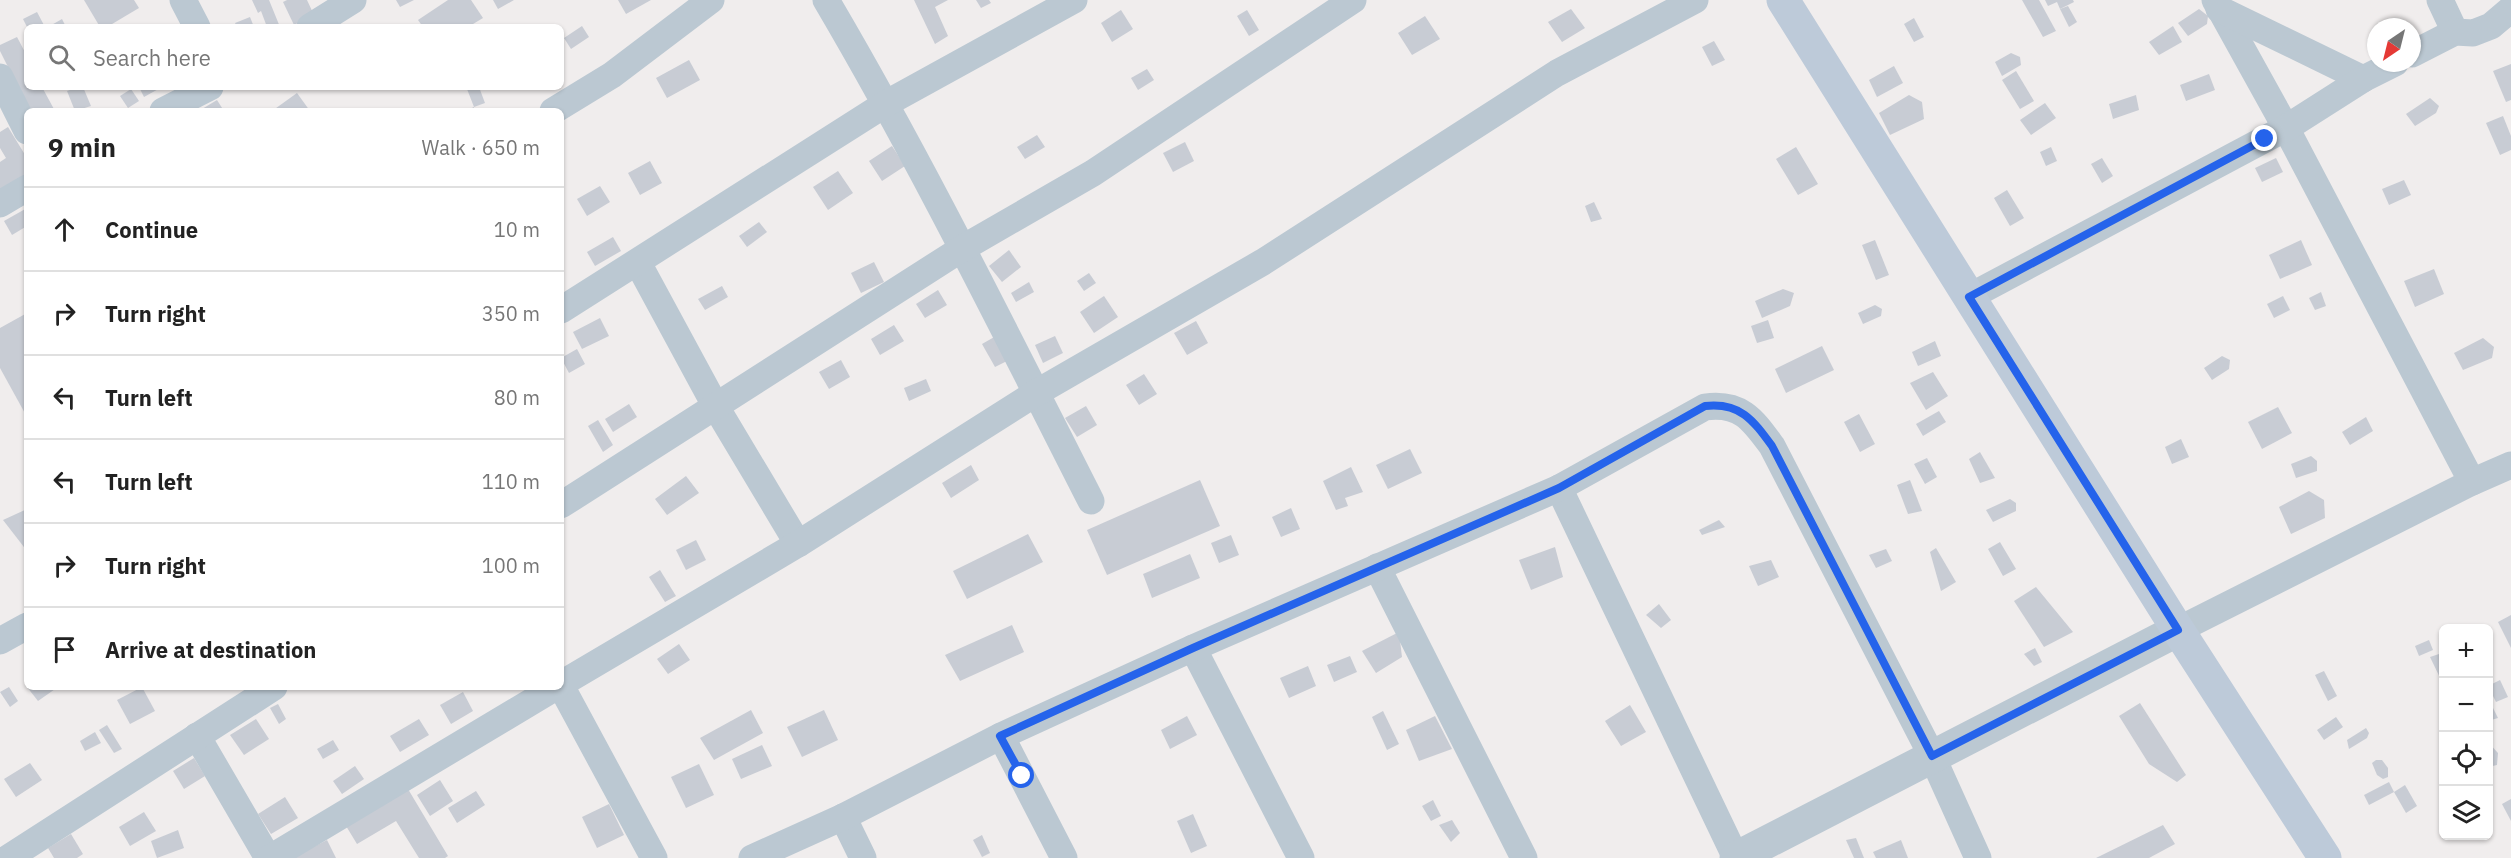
<!DOCTYPE html>
<meta charset="utf-8">
<style>
:root{--surface:#fff;--page:#f6f6f6;--text:#222;--muted:#767676;--line:#e0e0e0}
body{margin:0;font-family:"IBM Plex Sans",sans-serif;background:var(--page);color:var(--text)}
.controls{position:absolute;right:18px;bottom:18px;display:grid;overflow:hidden;border-radius:9px;box-shadow:0 2px 4px #0004}
.controls button{width:54px;height:54px;display:grid;place-items:center;padding:0;border:0;border-bottom:2px solid var(--line);background:var(--surface);color:var(--text);font:30px sans-serif}
.compass{position:absolute;left:2367px;top:18px;width:54px;height:54px;border-radius:50%;background:var(--surface);box-shadow:0 2px 4px #0004;rotate:215deg}
.stop{position:absolute;width:18px;height:18px;margin:-14px;border:4px solid #2563eb;border-radius:50%;background:#fff}
.stop.end{background:#2563eb;border-color:#fff;box-shadow:0 2px 6px #0008}
.list{margin:0;padding:0;list-style:none}
h2{display:flex;justify-content:space-between;align-items:center;height:78px;margin:0;padding:0 24px;font-size:26px}
h2 small{font-size:20px;font-weight:400;color:var(--muted)}
.list li{display:grid;grid-template-columns:39px 1fr auto;gap:18px;align-items:center;box-sizing:border-box;height:84px;padding:0 24px;border-top:2px solid var(--line)}
.list b{display:block;font-size:22px;white-space:nowrap}
.list em{font-size:20px;font-style:normal;color:var(--muted)}
.icon{flex:none;width:33px;height:33px;fill:none;stroke:currentColor;stroke-width:2;stroke-linecap:round;stroke-linejoin:round}
.map{position:relative;flex:none;width:2511px;height:858px;overflow:hidden}
.search{position:absolute;background:var(--surface);box-shadow:0 2px 4px #0004;left:24px;top:24px;width:540px;height:66px;display:flex;align-items:center;gap:15px;box-sizing:border-box;padding:0 21px;border-radius:9px;color:var(--muted);font-size:22px}
.panel{position:absolute;background:var(--surface);box-shadow:0 2px 4px #0004;left:24px;top:108px;width:540px;height:582px;border-radius:9px}
.map>svg:first-child{display:block}
.building{fill:#c8ccd4}
.lines{fill:none;stroke-linecap:round;stroke-linejoin:round}
.minor{stroke:#bbc8d2;stroke-width:27}
.tertiary{stroke:#bbc8d2;stroke-width:33}
.secondary{stroke:#bdcad9;stroke-width:33}
.route{stroke:#2563eb;stroke-width:8}
</style>
<div class="map">
<svg width="2511" height="858" viewBox="0 0 2511 858">
<rect width="100%" height="100%" fill="#f0eded"/>
<g class="building">
<polygon points="84,0 134,0 139,8 107,27 100,27"/>
<polygon points="252,0 269,0 280,27 267,27 261,11 258,13"/>
<polygon points="287,0 307,0 314,15 294,25 283,2"/>
<polygon points="396,0 414,0 400,7"/>
<polygon points="448,0 471,0 483,18 468,27 423,27 418,20"/>
<polygon points="493,0 514,0 498,9"/>
<polygon points="618,0 651,0 626,14"/>
<polygon points="914,0 948,0 935,7 948,36 935,44"/>
<polygon points="976,0 989,0 991,3 981,8"/>
<polygon points="2022,0 2039,0 2056,31 2043,37"/>
<polygon points="2045,0 2073,0 2074,2 2060,9 2057,2 2048,6"/>
<polygon points="2068,6 2077,22 2069,27 2060,9"/>
<polygon points="1571,9 1585,28 1562,42 1548,22"/>
<polygon points="2199,9 2208,16 2207,24 2188,36 2178,23"/>
<polygon points="1121,10 1133,29 1112,42 1101,23"/>
<polygon points="1247,10 1259,30 1249,36 1237,16"/>
<polygon points="37,12 45,27 27,27 23,19"/>
<polygon points="1425,16 1440,39 1412,55 1398,33"/>
<polygon points="250,17 254,27 237,27 235,23"/>
<polygon points="1914,18 1924,37 1914,42 1904,24"/>
<polygon points="62,19 66,27 48,27"/>
<polygon points="582,26 589,37 571,49 564,38"/>
<polygon points="2173,26 2182,42 2159,55 2149,42"/>
<polygon points="17,37 27,56 27,87 42,87 55,111 30,111 0,51 0,45"/>
<polygon points="1714,41 1725,60 1712,66 1702,47"/>
<polygon points="2011,53 2020,57 2021,65 2002,76 1995,62"/>
<polygon points="689,60 700,80 667,98 656,78"/>
<polygon points="2511,64 2511,100 2506,102 2493,71"/>
<polygon points="1894,66 1903,83 1877,97 1869,80"/>
<polygon points="1147,69 1154,80 1138,90 1131,78"/>
<polygon points="2016,71 2034,101 2020,109 2002,80"/>
<polygon points="2209,74 2215,90 2186,101 2180,85"/>
<polygon points="79,87 83,87 91,106 75,111 67,91"/>
<polygon points="139,87 162,87 144,97"/>
<polygon points="473,87 479,87 485,103 474,107 474,111 466,111 474,107 467,89"/>
<polygon points="131,89 139,101 128,108 120,96"/>
<polygon points="297,93 310,111 272,111"/>
<polygon points="1909,95 1922,102 1924,119 1890,135 1879,113"/>
<polygon points="2136,95 2139,110 2113,119 2109,104"/>
<polygon points="2430,98 2439,106 2436,113 2415,126 2406,114"/>
<polygon points="217,100 224,111 204,111 202,109"/>
<polygon points="2045,103 2056,118 2031,135 2020,120"/>
<polygon points="2503,116 2511,136 2511,150 2500,155 2486,123"/>
<polygon points="8,127 27,158 27,174 0,191 0,162 6,158 0,148 0,132"/>
<polygon points="1037,135 1045,147 1025,159 1017,147"/>
<polygon points="1185,142 1194,161 1173,172 1163,153"/>
<polygon points="892,146 905,166 882,181 869,161"/>
<polygon points="1796,147 1818,184 1798,195 1776,159"/>
<polygon points="2051,147 2057,161 2046,166 2040,152"/>
<polygon points="2102,158 2113,176 2102,183 2091,164"/>
<polygon points="2276,158 2283,172 2262,182 2255,168"/>
<polygon points="650,161 662,183 640,195 628,173"/>
<polygon points="838,171 853,193 828,210 813,187"/>
<polygon points="2404,180 2411,195 2389,205 2382,189"/>
<polygon points="600,186 610,202 587,216 577,199"/>
<polygon points="2007,190 2024,218 2010,226 1994,198"/>
<polygon points="1594,202 1602,219 1591,222 1585,206"/>
<polygon points="27,208 27,226 12,235 4,221"/>
<polygon points="759,222 767,232 747,247 739,236"/>
<polygon points="613,237 621,251 595,266 587,252"/>
<polygon points="1875,240 1889,275 1876,280 1862,245"/>
<polygon points="2301,240 2312,265 2280,279 2269,255"/>
<polygon points="1009,250 1021,267 1002,282 989,266"/>
<polygon points="874,262 884,282 861,293 851,273"/>
<polygon points="2434,269 2444,294 2415,307 2404,281"/>
<polygon points="1089,273 1096,283 1084,291 1077,281"/>
<polygon points="1029,282 1034,292 1016,302 1011,293"/>
<polygon points="722,286 728,297 705,310 698,299"/>
<polygon points="1783,289 1794,293 1790,306 1762,318 1755,301"/>
<polygon points="938,290 947,305 925,318 916,304"/>
<polygon points="2321,292 2326,306 2315,310 2309,298"/>
<polygon points="1104,296 1118,317 1094,333 1080,312"/>
<polygon points="2283,296 2290,310 2274,318 2267,304"/>
<polygon points="1875,305 1882,309 1881,316 1863,324 1858,313"/>
<polygon points="27,313 27,417 0,368 0,328"/>
<polygon points="600,318 609,336 582,349 573,332"/>
<polygon points="1768,320 1774,338 1757,343 1751,326"/>
<polygon points="1196,321 1208,343 1187,355 1174,333"/>
<polygon points="894,325 904,341 880,355 871,339"/>
<polygon points="996,336 1009,360 995,367 982,344"/>
<polygon points="1055,336 1063,353 1043,363 1035,345"/>
<polygon points="2483,338 2494,347 2492,358 2463,370 2454,353"/>
<polygon points="1935,341 1941,356 1918,366 1912,352"/>
<polygon points="1822,346 1834,370 1786,393 1775,369"/>
<polygon points="577,349 585,364 569,373 561,358"/>
<polygon points="2222,356 2230,360 2229,369 2212,380 2204,368"/>
<polygon points="841,360 850,377 829,389 819,372"/>
<polygon points="1933,372 1948,396 1926,410 1910,383"/>
<polygon points="1144,374 1157,394 1139,405 1126,385"/>
<polygon points="926,379 931,391 909,401 904,388"/>
<polygon points="629,404 637,417 613,432 605,419"/>
<polygon points="1086,406 1097,425 1077,437 1065,418"/>
<polygon points="2278,407 2292,433 2262,449 2248,422"/>
<polygon points="1939,411 1946,422 1923,436 1916,424"/>
<polygon points="1859,414 1875,444 1860,452 1844,422"/>
<polygon points="2366,417 2373,431 2350,445 2342,432"/>
<polygon points="598,420 613,445 603,452 588,426"/>
<polygon points="2181,439 2189,457 2172,464 2165,447"/>
<polygon points="1410,449 1422,473 1388,489 1376,465"/>
<polygon points="1980,452 1995,478 1980,483 1969,459"/>
<polygon points="2311,456 2317,461 2317,471 2296,478 2291,464"/>
<polygon points="1927,458 1937,477 1925,484 1914,464"/>
<polygon points="971,465 979,480 951,498 942,483"/>
<polygon points="1351,467 1363,492 1345,498 1348,506 1336,510 1323,481"/>
<polygon points="686,476 699,493 667,515 655,499"/>
<polygon points="1200,480 1220,526 1107,575 1087,530"/>
<polygon points="1910,480 1922,511 1908,514 1897,485"/>
<polygon points="2309,491 2324,500 2325,518 2291,534 2279,507"/>
<polygon points="2010,499 2016,503 2016,511 1993,522 1986,510"/>
<polygon points="1291,508 1300,529 1281,537 1272,517"/>
<polygon points="27,509 27,551 3,520"/>
<polygon points="1719,520 1725,527 1702,535 1699,530"/>
<polygon points="1028,534 1043,562 967,599 953,571"/>
<polygon points="1231,535 1239,555 1219,563 1211,543"/>
<polygon points="696,540 706,560 686,570 676,550"/>
<polygon points="2000,542 2016,569 2003,576 1988,549"/>
<polygon points="1555,547 1563,577 1531,590 1519,560"/>
<polygon points="1936,548 1956,582 1941,591 1930,552"/>
<polygon points="1886,549 1892,561 1876,568 1869,555"/>
<polygon points="1190,554 1200,578 1152,598 1143,574"/>
<polygon points="1771,560 1779,577 1758,586 1749,566"/>
<polygon points="660,570 676,596 665,602 649,577"/>
<polygon points="2036,587 2073,632 2044,647 2014,601"/>
<polygon points="1659,604 1671,620 1661,628 1646,615"/>
<polygon points="2511,615 2511,648 2498,622"/>
<polygon points="1012,625 1024,652 960,681 945,655"/>
<polygon points="1399,632 1402,657 1376,673 1362,651"/>
<polygon points="2429,640 2433,650 2419,656 2415,646"/>
<polygon points="679,644 690,660 668,674 657,659"/>
<polygon points="2035,648 2042,662 2034,666 2024,654"/>
<polygon points="2442,653 2444,655 2444,686 2430,657"/>
<polygon points="1350,656 1357,672 1334,682 1327,665"/>
<polygon points="1308,666 1316,686 1289,698 1280,678"/>
<polygon points="2324,671 2337,696 2328,701 2315,675"/>
<polygon points="2500,680 2508,697 2496,702 2488,686"/>
<polygon points="9,687 18,701 10,707 0,692"/>
<polygon points="27,687 58,687 38,701"/>
<polygon points="142,687 155,711 130,724 117,700"/>
<polygon points="463,692 473,711 451,724 440,705"/>
<polygon points="2488,698 2498,718 2488,721"/>
<polygon points="2140,703 2186,775 2177,782 2149,764 2119,716"/>
<polygon points="278,704 286,719 279,724 270,708"/>
<polygon points="1630,705 1646,732 1621,746 1605,721"/>
<polygon points="751,710 763,733 714,760 700,738"/>
<polygon points="824,710 838,740 802,757 787,727"/>
<polygon points="1383,711 1399,744 1387,750 1372,717"/>
<polygon points="1187,716 1197,735 1170,749 1161,730"/>
<polygon points="1435,716 1452,749 1419,761 1406,730"/>
<polygon points="2336,717 2343,727 2324,740 2317,730"/>
<polygon points="256,719 269,739 244,755 230,735"/>
<polygon points="419,719 429,735 400,752 390,736"/>
<polygon points="107,725 122,749 114,753 99,730"/>
<polygon points="2366,728 2369,733 2367,738 2349,749 2347,740"/>
<polygon points="95,732 101,743 85,751 80,741"/>
<polygon points="333,740 339,750 323,759 317,749"/>
<polygon points="2488,742 2498,753 2497,765 2488,767"/>
<polygon points="762,745 772,766 741,779 732,759"/>
<polygon points="194,758 205,776 184,789 173,771"/>
<polygon points="2376,760 2382,760 2388,768 2388,777 2383,779 2377,775 2372,763"/>
<polygon points="30,763 42,780 16,797 4,779"/>
<polygon points="699,764 714,795 686,808 671,777"/>
<polygon points="355,766 364,779 342,794 333,781"/>
<polygon points="440,780 453,801 430,816 417,795"/>
<polygon points="2389,782 2394,792 2369,805 2364,795"/>
<polygon points="405,784 448,856 445,858 419,858 396,821 357,844 343,821"/>
<polygon points="2405,785 2417,806 2406,813 2394,792"/>
<polygon points="476,791 485,805 457,823 448,808"/>
<polygon points="285,797 298,818 271,834 258,814"/>
<polygon points="2511,799 2511,821 2502,804"/>
<polygon points="1433,800 1441,816 1431,821 1422,806"/>
<polygon points="609,804 624,835 597,848 582,817"/>
<polygon points="144,812 156,831 130,846 119,827"/>
<polygon points="1193,814 1207,846 1191,853 1177,821"/>
<polygon points="1452,820 1460,833 1451,842 1439,825"/>
<polygon points="2163,825 2175,844 2149,858 2096,858"/>
<polygon points="178,830 184,848 157,858 151,841"/>
<polygon points="71,834 83,854 77,858 54,858 48,848"/>
<polygon points="982,835 990,853 982,857 973,840"/>
<polygon points="1856,838 1864,858 1854,858 1846,840"/>
<polygon points="327,840 336,858 292,858"/>
<polygon points="1901,840 1908,858 1876,858 1873,852"/>
</g>
<g class="lines">
<g class="minor">
<polyline points="183,0 197,27"/>
<path d="M826,0C922,163 1005,332 1091,501"/>
<polyline points="2215,0 2286,128 2472,482"/>
<polyline points="2440,0 2455,32"/>
<polyline points="2219,9 2363,79"/>
<polyline points="310,27 353,0"/>
<polyline points="2412,54 2455,32 2473,33 2491,26 2511,9"/>
<polyline points="0,77 27,131"/>
<polyline points="163,111 210,87"/>
<polyline points="553,111 612,75 711,0"/>
<polyline points="0,204 27,188"/>
<polyline points="638,263 716,407 798,544"/>
<polyline points="1969,297 2286,128 2363,79 2395,63"/>
<polyline points="561,310 887,103 1074,0"/>
<polyline points="1559,488 1736,858"/>
<polyline points="561,505 963,248 1093,173 1353,0"/>
<polyline points="1377,567 1524,858"/>
<polyline points="2178,630 2472,482 2511,465"/>
<polyline points="0,641 27,626"/>
<polyline points="1193,648 1301,858"/>
<polyline points="561,684 798,544 1036,393 1263,262 1557,73 1695,0"/>
<polyline points="561,686 654,858"/>
<polyline points="197,736 268,858"/>
<polyline points="1001,736 1064,858"/>
<polyline points="843,817 863,858"/>
<polyline points="8,858 274,687"/>
<polyline points="270,858 556,687"/>
<path d="M752,858L843,817L1001,736L1193,648L1559,488L1705,407C1741,402 1753,420 1772,446L1932,756L1978,858"/>
</g>
<polyline class="tertiary" points="1736,858 2178,630"/>
<polyline class="secondary" points="1783,0 2178,630 2325,858"/>
</g>
<g class="lines">
<path class="route" d="M1022,776L1000,736L1193,648L1559,488L1705,406C1740,402 1753,420 1772,446L1932,756L2178,630L1969,297L2265,139"/>
</g>
</svg>
<div class="controls">
<button>+</button>
<button>−</button>
<button><svg class="icon" aria-label="locate" viewBox="0 0 24 24"><circle cx="12" cy="12" r="6"/><path d="M12 2v4M12 18v4M2 12h4M18 12h4"/></svg></button>
<button><svg class="icon" aria-label="layers" viewBox="0 0 24 24"><path d="M12 4l9 5-9 5-9-5zM3 14l9 5 9-5"/></svg></button>
</div>
<svg class="compass" viewBox="-18 -18 36 36"><path d="M0-13l5 13h-10z" fill="#e53935"/><path d="M0 13l5-13h-10z" fill="#767676"/></svg>
<div class="stop" style="left:1022px;top:776px"></div>
<div class="stop end" style="left:2265px;top:139px"></div>
<div class="search"><svg class="icon" aria-label="search" viewBox="0 0 24 24"><circle cx="10" cy="10" r="6"/><path d="M15 15l6 6"/></svg>Search here</div>
<section class="panel">
<h2>9 min<small>Walk · 650 m</small></h2>
<ul class="list">
<li><svg class="icon" aria-label="ahead" viewBox="0 0 24 24"><path d="M12 20V5M6 11l6-6 6 6"/></svg><div><b>Continue</b></div><em>10 m</em></li>
<li><svg class="icon" aria-label="right" viewBox="0 0 24 24"><path d="M7 20v-9h11M14 6l5 5-5 5"/></svg><div><b>Turn right</b></div><em>350 m</em></li>
<li><svg class="icon" aria-label="left" viewBox="0 0 24 24"><path d="M17 20v-9H6M10 6l-5 5 5 5"/></svg><div><b>Turn left</b></div><em>80 m</em></li>
<li><svg class="icon" aria-label="left" viewBox="0 0 24 24"><path d="M17 20v-9H6M10 6l-5 5 5 5"/></svg><div><b>Turn left</b></div><em>110 m</em></li>
<li><svg class="icon" aria-label="right" viewBox="0 0 24 24"><path d="M7 20v-9h11M14 6l5 5-5 5"/></svg><div><b>Turn right</b></div><em>100 m</em></li>
<li><svg class="icon" aria-label="arrive" viewBox="0 0 24 24"><path d="M6 21V4h12l-3 4 3 4H6"/></svg><div><b>Arrive at destination</b></div></li>
</ul>
</section>
</div>
